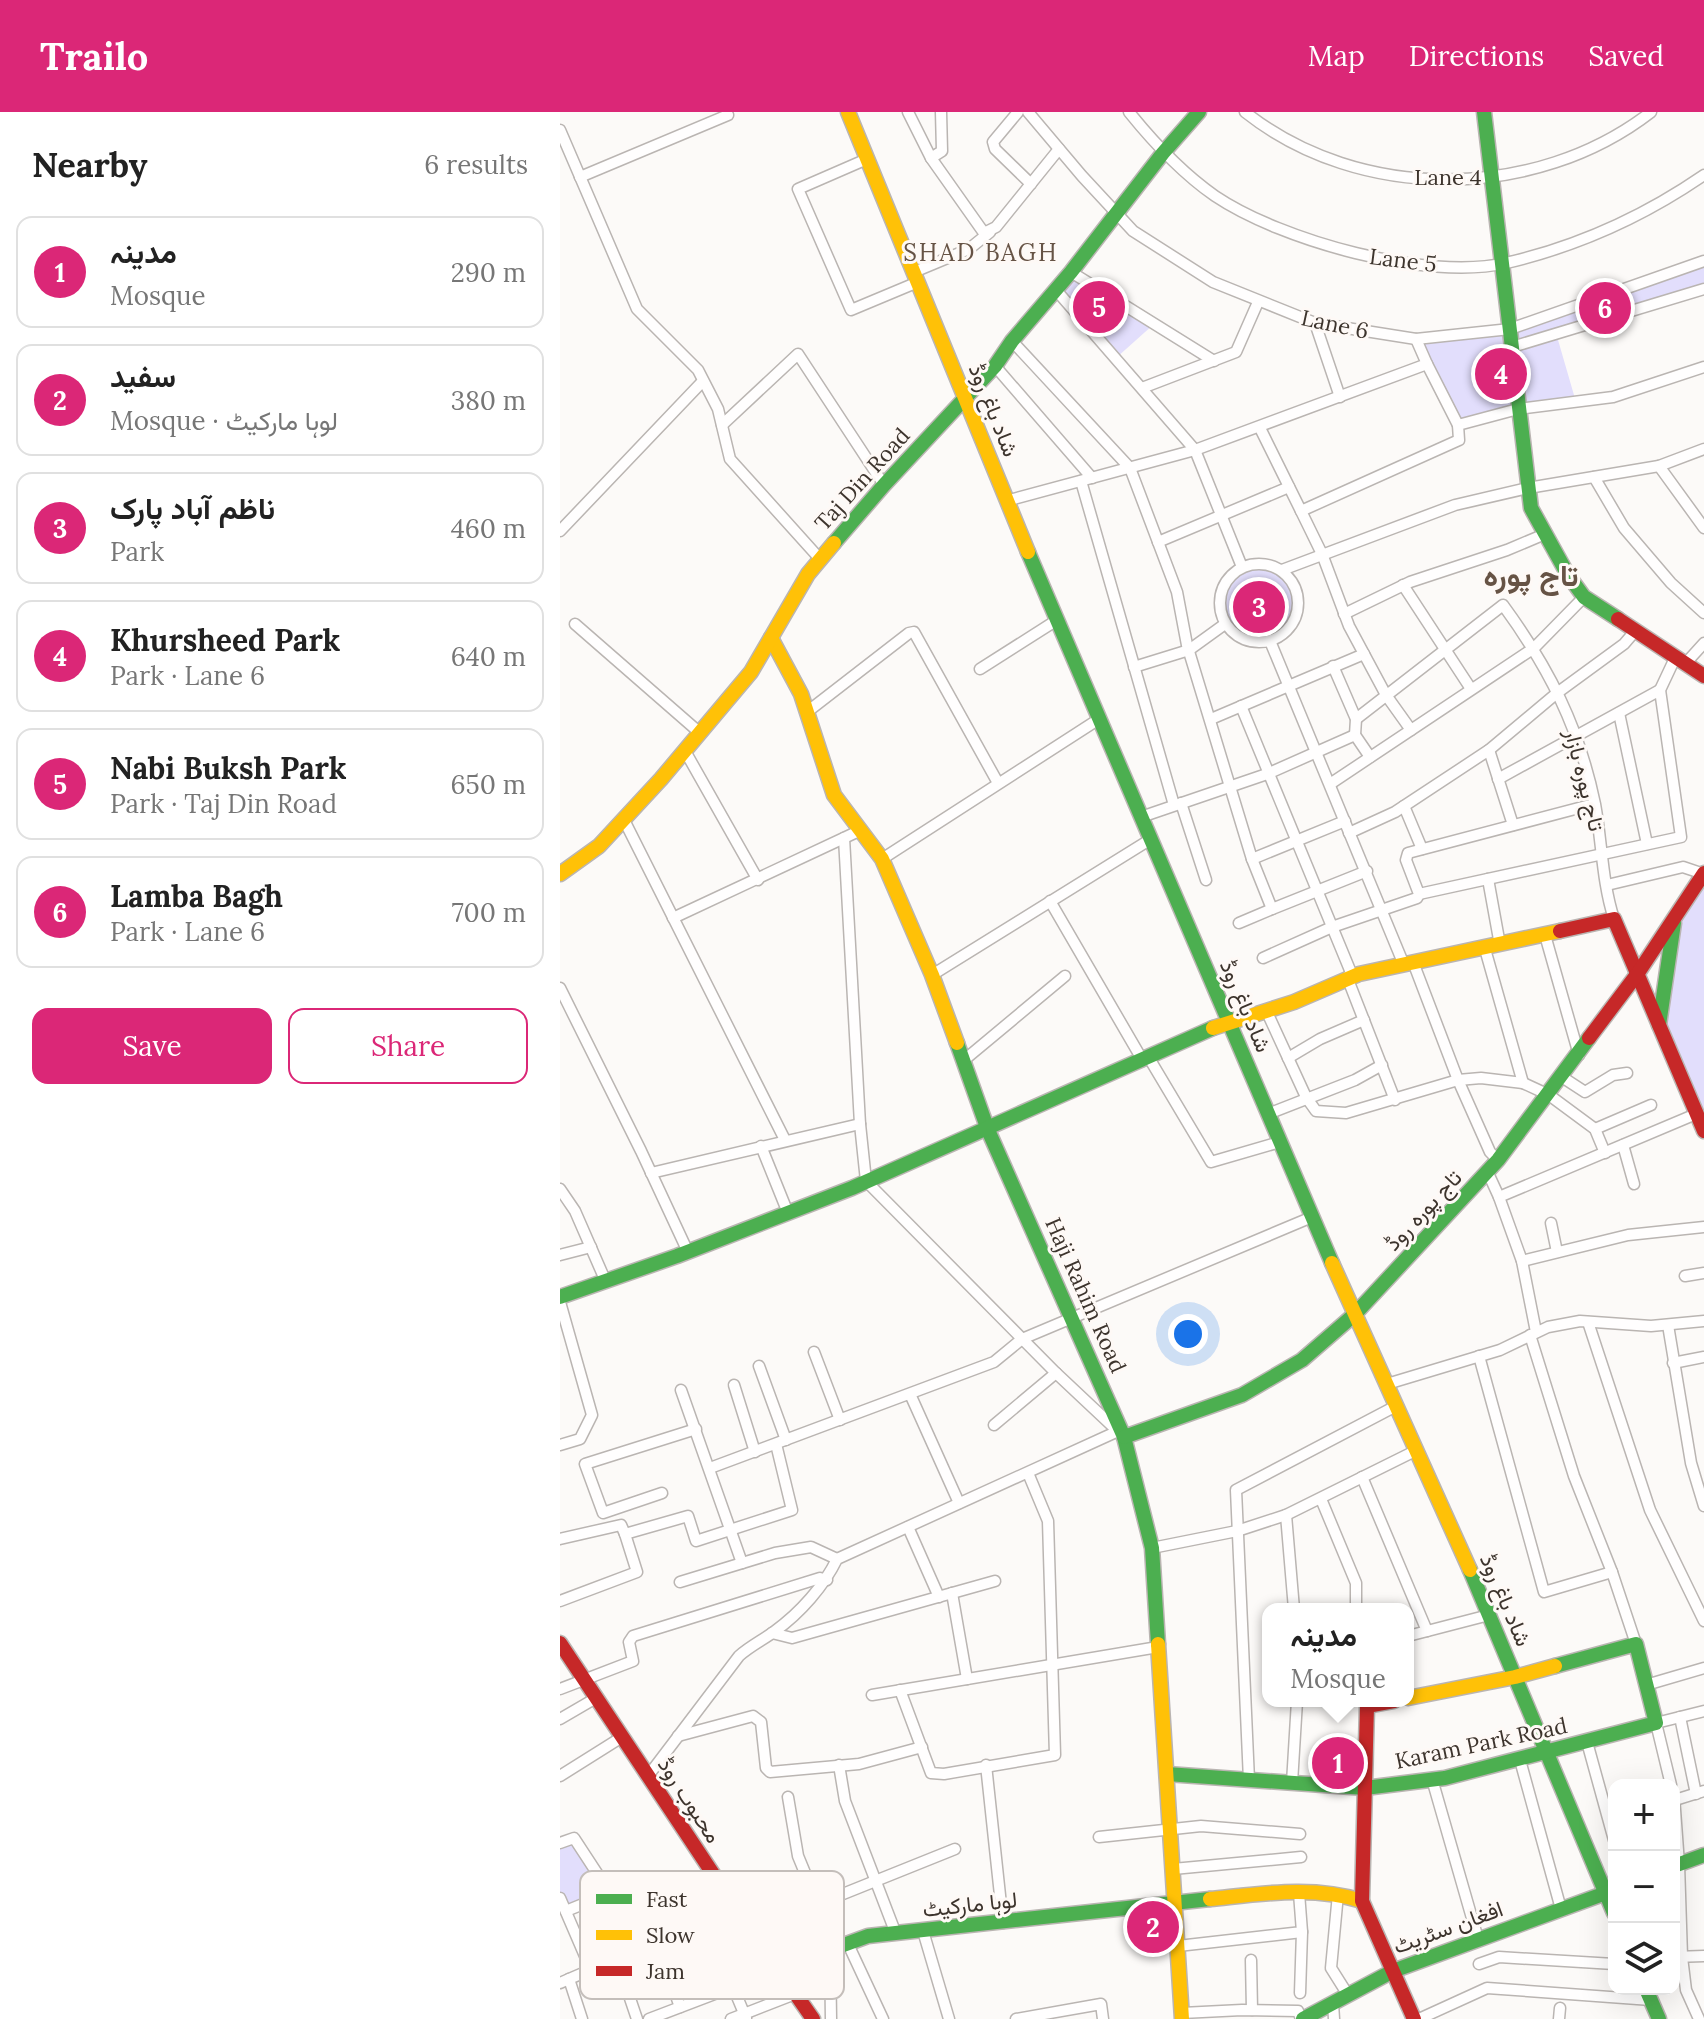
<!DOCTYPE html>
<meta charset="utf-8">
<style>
:root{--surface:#fff;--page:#f2f2f2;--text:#222;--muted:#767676;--line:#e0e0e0;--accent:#db2777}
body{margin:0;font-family:Lora,Vazirmatn,serif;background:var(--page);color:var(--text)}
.controls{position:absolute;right:24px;bottom:24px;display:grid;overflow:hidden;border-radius:16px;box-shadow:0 8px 32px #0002}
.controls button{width:72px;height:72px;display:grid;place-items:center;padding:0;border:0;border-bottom:2px solid var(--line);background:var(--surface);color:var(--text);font:40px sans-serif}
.you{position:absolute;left:628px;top:1222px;width:28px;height:28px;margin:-20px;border:6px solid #fff;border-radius:50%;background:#1a73e8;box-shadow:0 0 0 12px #1a73e833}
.badge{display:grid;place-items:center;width:52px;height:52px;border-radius:50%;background:var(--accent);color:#fff;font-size:26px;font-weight:700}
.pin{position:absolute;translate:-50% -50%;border:4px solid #fff;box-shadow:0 2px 8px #0006}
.popup{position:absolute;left:702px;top:1491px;width:152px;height:104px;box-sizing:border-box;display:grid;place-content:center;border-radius:16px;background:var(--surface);filter:drop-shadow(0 2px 6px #0005);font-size:26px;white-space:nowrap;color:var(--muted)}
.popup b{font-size:30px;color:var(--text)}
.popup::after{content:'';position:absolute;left:50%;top:100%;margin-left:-16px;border:16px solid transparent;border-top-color:var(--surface)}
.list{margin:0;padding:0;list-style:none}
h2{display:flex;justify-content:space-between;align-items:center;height:104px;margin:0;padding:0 32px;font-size:34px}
h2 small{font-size:26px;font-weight:400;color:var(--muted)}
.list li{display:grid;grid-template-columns:52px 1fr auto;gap:24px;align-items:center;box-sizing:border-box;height:112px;margin:0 16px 16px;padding:0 16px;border:2px solid var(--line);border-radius:16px}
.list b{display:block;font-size:30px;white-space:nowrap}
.list p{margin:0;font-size:26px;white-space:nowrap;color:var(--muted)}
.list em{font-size:26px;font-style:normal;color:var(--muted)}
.actions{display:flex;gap:16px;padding:24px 32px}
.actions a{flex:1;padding:18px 0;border:2px solid var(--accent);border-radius:16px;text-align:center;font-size:28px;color:var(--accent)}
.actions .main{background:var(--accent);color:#fff}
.icon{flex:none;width:44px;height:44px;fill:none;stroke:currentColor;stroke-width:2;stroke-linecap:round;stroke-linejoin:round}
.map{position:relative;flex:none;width:1144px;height:1907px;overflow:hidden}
header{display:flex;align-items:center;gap:48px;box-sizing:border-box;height:112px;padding:0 40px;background:var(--accent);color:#fff}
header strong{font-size:38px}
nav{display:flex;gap:44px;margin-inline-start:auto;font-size:28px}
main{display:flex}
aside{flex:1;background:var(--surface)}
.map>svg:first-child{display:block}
.green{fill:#e2defc}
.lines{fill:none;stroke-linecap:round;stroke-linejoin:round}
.street-casing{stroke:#bab5b2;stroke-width:13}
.fast-casing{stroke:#bab5b2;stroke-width:17}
.slow-casing{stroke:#bab5b2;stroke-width:17}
.jam-casing{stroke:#bab5b2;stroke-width:17}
.street{stroke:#fffefe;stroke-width:10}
.fast{stroke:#4caf50;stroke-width:14}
.slow{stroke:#ffc107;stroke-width:14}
.jam{stroke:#c62828;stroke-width:14}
.labels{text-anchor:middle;stroke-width:6;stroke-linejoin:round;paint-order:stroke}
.street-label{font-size:22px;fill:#3d342d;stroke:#fef9f6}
.neighbourhood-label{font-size:24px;letter-spacing:2px;fill:#665345;stroke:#fef9f6}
.district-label{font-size:30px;font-weight:bold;fill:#665345;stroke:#fef9f6}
.key{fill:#fef9f6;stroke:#c4beba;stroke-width:2}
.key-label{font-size:22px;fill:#3d342d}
</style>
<header>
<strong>Trailo</strong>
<nav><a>Map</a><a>Directions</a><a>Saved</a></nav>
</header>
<main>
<aside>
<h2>Nearby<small>6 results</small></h2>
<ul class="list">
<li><span class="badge">1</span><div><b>مدینہ</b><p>Mosque</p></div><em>290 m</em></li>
<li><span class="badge">2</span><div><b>سفید</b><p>Mosque · لوہا مارکیٹ</p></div><em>380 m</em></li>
<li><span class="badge">3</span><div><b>ناظم آباد پارک</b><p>Park</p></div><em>460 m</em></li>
<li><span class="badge">4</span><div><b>Khursheed Park</b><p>Park · Lane 6</p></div><em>640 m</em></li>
<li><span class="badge">5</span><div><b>Nabi Buksh Park</b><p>Park · Taj Din Road</p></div><em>650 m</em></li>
<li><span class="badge">6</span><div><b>Lamba Bagh</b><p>Park · Lane 6</p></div><em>700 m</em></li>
</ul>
<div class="actions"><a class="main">Save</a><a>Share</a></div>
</aside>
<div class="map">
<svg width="1144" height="1907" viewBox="0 0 1144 1907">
<rect width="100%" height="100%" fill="#fcfaf8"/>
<g class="green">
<polygon points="1144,149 1144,175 996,221 1016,290 898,313 856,227 950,217"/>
<polygon points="511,160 594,212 556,246 496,178"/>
<circle cx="699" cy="491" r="39"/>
<polygon points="1144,762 1144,1019 1101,914 1125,792"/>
<polygon points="14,1726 50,1781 6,1799 0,1786 0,1731"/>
</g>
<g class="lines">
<defs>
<g id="street">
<polyline points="348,0 371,46 424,121 436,115 499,37"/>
<polyline points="458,0 433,30 435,37 471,72"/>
<polyline points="468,0 522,64 573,119 653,170 755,211 856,227 950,217 1144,149"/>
<path d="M569,0C594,31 622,61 655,84C722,129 867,169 946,151C1019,134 1083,105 1144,63"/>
<path d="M685,0C800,91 976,89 1091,0"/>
<polyline points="0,18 77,197 138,258 158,297 170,347 260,447"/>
<polyline points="371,46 382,39 381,0"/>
<polyline points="307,47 238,77 291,198 358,170"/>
<polyline points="20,65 168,3"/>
<polyline points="354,160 409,137 430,120"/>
<polyline points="511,160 654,249"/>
<polyline points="496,178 635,338 682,455"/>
<polyline points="755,211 780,285"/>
<polyline points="452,229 570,356 617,480 627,533 692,747 712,797 807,759"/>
<polyline points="952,235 1144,177"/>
<polyline points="867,252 898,313"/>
<polyline points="435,254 532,366"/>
<polyline points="582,276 676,240 698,190"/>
<polyline points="162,313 238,242 324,373"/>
<polyline points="700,316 741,399 899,328 898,313 958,297 1053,285 1144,255"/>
<polyline points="1099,354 1144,416"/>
<polyline points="1034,365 1064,416 1111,471 1144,501"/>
<polyline points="521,369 614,693"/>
<polyline points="446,389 635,338 867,252 856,227"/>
<polyline points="741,399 762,442 789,514 826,583 851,618"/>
<polyline points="0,419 143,269"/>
<polyline points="598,430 729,375"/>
<circle cx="699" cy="491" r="39"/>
<polyline points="722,458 895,393 968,376 1099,354 1144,337"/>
<polyline points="843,473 911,577"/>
<polyline points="784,502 850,470 947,438 985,422"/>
<polyline points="15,512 140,621"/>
<polyline points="710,529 844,853"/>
<polyline points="1125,552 1144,531"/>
<polyline points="773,554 796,607 795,623 810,645"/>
<polyline points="574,555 629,538 665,512"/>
<polyline points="420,557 497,508"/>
<polyline points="681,594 792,863"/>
<polyline points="247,600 349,521 354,520 438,671"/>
<polyline points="1059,601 1087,732"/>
<polyline points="651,607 804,542"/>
<path d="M796,607L943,493C989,556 1019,615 1035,692C1042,730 1042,770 1054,807"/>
<polyline points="929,638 953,713"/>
<polyline points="125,639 198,768"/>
<polyline points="938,667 1100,578"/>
<polyline points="770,672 974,536 1024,485"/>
<polyline points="621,691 646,768"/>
<polyline points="844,694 862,737"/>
<polyline points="581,705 707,662 795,623"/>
<polyline points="64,708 225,1028"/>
<polyline points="789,721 835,700 929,638 997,581 1064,532 1076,518"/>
<polyline points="284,726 300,1012 306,1069 496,1261 563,1324"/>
<polyline points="322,747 539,607"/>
<polyline points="692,747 785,709"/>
<polyline points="928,767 940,833"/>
<polyline points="1047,773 1123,755 1144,762"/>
<polyline points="859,782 1121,725 1100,578 1116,544"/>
<polyline points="490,789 583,949"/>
<polyline points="113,806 301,718"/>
<polyline points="679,811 712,797"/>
<polyline points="985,823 1019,943"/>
<polyline points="925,837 963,971"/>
<polyline points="703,846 772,815 857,786 859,782 846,748 848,741 1034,692"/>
<polyline points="853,850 898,968 930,1040 938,1048"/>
<polyline points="372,863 591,727"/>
<polyline points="787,865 835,988"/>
<polyline points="0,876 81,1039 128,1140"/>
<polyline points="706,898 746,985 756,999 786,1001 898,968 921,966 963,971 989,983 1035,1017 1045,1041"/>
<polyline points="589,946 651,1050 720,1030"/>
<polyline points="728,946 760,927 804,908"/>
<polyline points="403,949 505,864"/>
<polyline points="1002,965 1025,980 1053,963 1067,961"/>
<polyline points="708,1002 795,968 822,953"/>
<polyline points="1035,1017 1091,993"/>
<polyline points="1063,1033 1074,1072"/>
<polyline points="201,1034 228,1101"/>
<polyline points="91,1061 300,1012"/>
<polyline points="928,1061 939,1085"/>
<polyline points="0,1077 15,1099 46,1170"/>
<polyline points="991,1111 997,1140"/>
<polyline points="0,1143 31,1135"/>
<polyline points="962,1149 1068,1123 1144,1115"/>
<polyline points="1125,1164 1144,1161"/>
<polyline points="0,1190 32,1303 20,1327 0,1333"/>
<polyline points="1028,1210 1090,1398 1144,1509"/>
<polyline points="1108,1213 1131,1351 1144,1394"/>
<polyline points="976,1220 962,1149 939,1085 1136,1002"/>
<polyline points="970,1223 1014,1364 1052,1460 1076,1532"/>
<polyline points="254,1240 280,1308"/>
<polyline points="919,1244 984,1480 1052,1460"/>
<polyline points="1113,1251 1144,1245"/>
<polyline points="199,1254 226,1328"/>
<polyline points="827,1272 940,1238 988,1215 1020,1209 1091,1214 1144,1209"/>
<polyline points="174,1273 195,1340"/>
<polyline points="121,1278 182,1451"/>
<polyline points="350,1282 399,1391"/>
<polyline points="434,1313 496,1261"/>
<polyline points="150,1356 434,1250 462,1227 752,1105"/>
<polyline points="802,1365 867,1519"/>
<polyline points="102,1381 43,1401 25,1352 136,1317"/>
<polyline points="761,1387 796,1471 796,1497"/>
<polyline points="726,1403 734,1497"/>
<polyline points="348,1415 379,1485"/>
<polyline points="0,1427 61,1413 65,1422 128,1404 136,1429 232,1398 216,1332"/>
<polyline points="592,1436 677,1419 726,1403 857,1338"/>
<polyline points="120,1470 215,1441 251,1435 277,1447"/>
<polyline points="392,1481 407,1567"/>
<polyline points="0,1489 77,1460 65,1422"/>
<polyline points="212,1521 232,1526 435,1469"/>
<polyline points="848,1524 929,1503"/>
<polyline points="1086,1573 1144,1556"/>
<polyline points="0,1577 73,1549 69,1530 73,1524 260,1466 267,1468"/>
<polyline points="340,1578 371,1661 384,1662 495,1643 488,1409 468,1361"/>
<polyline points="312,1583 598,1535"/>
<polyline points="1120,1605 1136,1682"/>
<polyline points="0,1607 36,1586"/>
<polyline points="118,1624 193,1604 201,1610 206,1656 210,1660 299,1652 362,1635"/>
<polyline points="1027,1630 1054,1728"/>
<polyline points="960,1648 1001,1797"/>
<polyline points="279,1653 285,1689 336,1822"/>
<polyline points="426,1653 443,1811"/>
<polyline points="0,1664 62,1625"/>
<path d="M88,1664L179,1544C190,1534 203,1528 215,1519C240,1501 264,1474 277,1447L556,1320"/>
<polyline points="872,1667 918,1827"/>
<polyline points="689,1668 676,1378 836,1294"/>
<polyline points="732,1671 737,1589"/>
<polyline points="1111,1673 1096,1611 1144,1599"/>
<polyline points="1114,1684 1119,1752 1122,1845 1126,1878 1139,1907"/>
<polyline points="228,1685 238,1744 276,1836"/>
<polyline points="1115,1688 1144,1679"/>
<polyline points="539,1725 641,1714 740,1722"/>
<polyline points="0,1731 14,1726 50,1781 6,1799"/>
<polyline points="613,1757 741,1745"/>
<polyline points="778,1782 771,1856 788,1883"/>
<polyline points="0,1786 31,1858"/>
<polyline points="258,1792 395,1737"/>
<polyline points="139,1811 165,1878"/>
<polyline points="363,1819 389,1907"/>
<polyline points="97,1830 120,1895"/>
<polyline points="288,1832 323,1907"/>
<polyline points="618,1834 742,1820 739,1781"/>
<polyline points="270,1838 271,1907"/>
<polyline points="1114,1845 1144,1844"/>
<polyline points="57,1848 77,1907"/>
<polyline points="691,1848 692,1898"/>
<polyline points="919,1852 939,1845 1054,1852"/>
<polyline points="9,1867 22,1907"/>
<polyline points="0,1871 175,1795"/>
<polyline points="173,1875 186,1906"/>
<polyline points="740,1881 742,1820"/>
<polyline points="773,1891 774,1907"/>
<polyline points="622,1901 682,1898 738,1899 741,1907"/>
<polyline points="89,1907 173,1875 213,1852"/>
<polyline points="171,1907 235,1882"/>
<polyline points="456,1907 541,1892 543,1907"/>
<polyline points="859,1907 927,1876 1091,1888"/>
<polyline points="999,1907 1000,1896"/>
</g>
<g id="fast">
<polyline points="924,0 971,396 1008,463 1024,485 1058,507"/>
<polyline points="274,431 324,373 435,254 452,229 511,160 603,41 639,0"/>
<polyline points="468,440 772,1151"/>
<polyline points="1099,913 1114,811"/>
<polyline points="397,931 428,1018 564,1325 592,1436 598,1532"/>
<polyline points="0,1185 117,1144 292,1076 653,916"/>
<polyline points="564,1325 682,1283 742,1248 795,1202 938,1048 1029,926"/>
<polyline points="910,1458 1054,1801"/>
<polyline points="607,1662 805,1676 885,1666 1096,1611 1076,1532 995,1554"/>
<polyline points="1114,1754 1144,1743"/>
<polyline points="213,1852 270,1838 308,1824 650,1787"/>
<polyline points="1086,1877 1099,1907"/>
<polyline points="743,1907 833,1859 1054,1778"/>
</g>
<g id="slow">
<polyline points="288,0 468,440"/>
<polyline points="211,526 241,582 274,683 322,747 372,863 397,931"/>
<polyline points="0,762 39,734 101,667 191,560 248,462 274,431"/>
<polyline points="653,916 734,890 799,862 1000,819"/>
<polyline points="772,1151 910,1458"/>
<polyline points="598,1532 622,1907"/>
<polyline points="848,1586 955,1565 995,1554"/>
<path d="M650,1787C700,1782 754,1773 802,1789"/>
</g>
<g id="jam">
<polyline points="1058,507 1144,564"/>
<polyline points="1000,819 1054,807 1144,1019"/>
<polyline points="1029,926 1078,861 1144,761"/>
<polyline points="0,1531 175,1795 253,1907"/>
<polyline points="834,1589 807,1594 802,1789 854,1907"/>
</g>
</defs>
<use href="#street" class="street-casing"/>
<use href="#fast" class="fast-casing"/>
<use href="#slow" class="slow-casing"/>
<use href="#jam" class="jam-casing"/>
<use href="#street" class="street"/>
<use href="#fast" class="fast"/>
<use href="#slow" class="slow"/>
<use href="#jam" class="jam"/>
</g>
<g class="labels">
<g class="street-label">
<text x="888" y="73">Lane 4</text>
<text transform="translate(843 148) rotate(7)" y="8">Lane 5</text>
<text transform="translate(775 212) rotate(12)" y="8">Lane 6</text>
<text transform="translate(434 298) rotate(68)" y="8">شاد باغ روڈ</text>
<text transform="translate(302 367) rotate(-48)" y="8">Taj Din Road</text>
<text transform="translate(1025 668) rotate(76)" y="8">تاج پورہ بازار</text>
<text transform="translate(686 894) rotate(67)" y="8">شاد باغ روڈ</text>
<text transform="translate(863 1098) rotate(-47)" y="8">تاج پورہ روڈ</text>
<text transform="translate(526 1183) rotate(66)" y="8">Haji Rahim Road</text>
<text transform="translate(946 1488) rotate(67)" y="8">شاد باغ روڈ</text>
<text transform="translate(921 1631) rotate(-12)" y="8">Karam Park Road</text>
<text transform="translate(130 1688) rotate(57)" y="8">محبوب روڈ</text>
<text transform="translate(410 1792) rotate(-6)" y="8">لوہا مارکیٹ</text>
<text transform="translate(888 1815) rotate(-20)" y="8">افغان سٹریٹ</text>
</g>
<g class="neighbourhood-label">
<text x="421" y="149">SHAD BAGH</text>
</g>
<g class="district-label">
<text x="971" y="474">تاج پورہ</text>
</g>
</g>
<rect x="20" y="1759" width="264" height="128" rx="12" class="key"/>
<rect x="36" y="1782" width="36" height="10" fill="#4caf50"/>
<rect x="36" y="1818" width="36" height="10" fill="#ffc107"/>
<rect x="36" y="1854" width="36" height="10" fill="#c62828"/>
<g class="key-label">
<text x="86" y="1795">Fast</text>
<text x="86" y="1831">Slow</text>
<text x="86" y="1867">Jam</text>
</g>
</svg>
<div class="controls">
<button>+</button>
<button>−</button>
<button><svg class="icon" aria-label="layers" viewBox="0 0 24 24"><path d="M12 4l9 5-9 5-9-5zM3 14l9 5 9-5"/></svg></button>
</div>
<div class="you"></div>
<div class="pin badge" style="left:778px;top:1651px">1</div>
<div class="popup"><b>مدینہ</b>Mosque</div>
<div class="pin badge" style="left:593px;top:1815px">2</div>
<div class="pin badge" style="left:699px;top:495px">3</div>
<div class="pin badge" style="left:941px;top:262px">4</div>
<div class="pin badge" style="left:539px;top:195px">5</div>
<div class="pin badge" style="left:1045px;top:196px">6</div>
</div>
</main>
